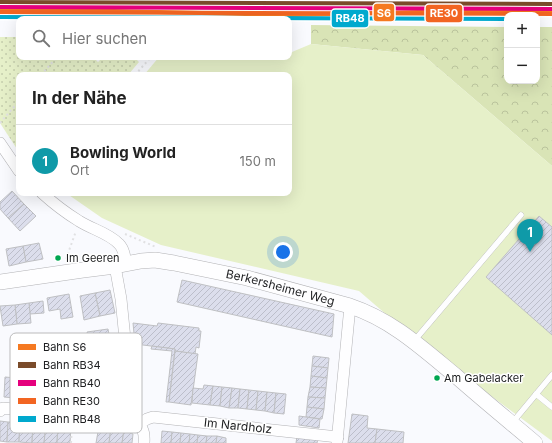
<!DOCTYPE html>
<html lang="de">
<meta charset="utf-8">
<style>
:root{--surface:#fff;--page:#f6f6f6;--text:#222;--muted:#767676;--line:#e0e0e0;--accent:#1a73e8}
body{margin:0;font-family:Inter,sans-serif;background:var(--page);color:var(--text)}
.controls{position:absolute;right:12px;top:12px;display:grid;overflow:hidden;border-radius:8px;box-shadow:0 4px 16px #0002}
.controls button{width:36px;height:36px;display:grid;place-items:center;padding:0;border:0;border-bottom:1px solid var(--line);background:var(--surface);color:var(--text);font:20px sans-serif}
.you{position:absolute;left:283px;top:252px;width:14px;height:14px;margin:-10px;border:3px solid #fff;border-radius:50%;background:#1a73e8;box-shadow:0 0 0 6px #1a73e833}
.badge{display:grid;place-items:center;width:26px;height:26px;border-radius:50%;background:var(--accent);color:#fff;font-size:13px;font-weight:700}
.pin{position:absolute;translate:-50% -33px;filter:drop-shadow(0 1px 2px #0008)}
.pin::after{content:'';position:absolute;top:21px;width:14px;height:12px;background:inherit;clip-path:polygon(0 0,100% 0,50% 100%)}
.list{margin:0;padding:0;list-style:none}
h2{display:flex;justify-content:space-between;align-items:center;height:52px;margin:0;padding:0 16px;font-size:17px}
h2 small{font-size:13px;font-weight:400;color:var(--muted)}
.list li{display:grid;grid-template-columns:26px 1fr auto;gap:12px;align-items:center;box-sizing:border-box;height:72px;padding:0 16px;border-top:1px solid var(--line)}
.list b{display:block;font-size:15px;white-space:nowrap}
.list p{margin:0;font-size:13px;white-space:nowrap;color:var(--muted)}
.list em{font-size:13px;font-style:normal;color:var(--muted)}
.icon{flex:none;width:22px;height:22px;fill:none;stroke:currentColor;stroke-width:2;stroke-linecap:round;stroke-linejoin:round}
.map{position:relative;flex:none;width:552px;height:443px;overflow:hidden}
.search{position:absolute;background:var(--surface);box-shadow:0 4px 16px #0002;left:16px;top:16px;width:276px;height:44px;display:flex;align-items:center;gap:10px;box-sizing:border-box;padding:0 14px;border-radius:8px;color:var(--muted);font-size:15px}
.panel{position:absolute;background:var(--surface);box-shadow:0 4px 16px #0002;left:16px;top:72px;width:276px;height:124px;border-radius:8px}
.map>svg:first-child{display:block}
.grass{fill:url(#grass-dots)}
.forest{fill:url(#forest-crowns)}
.pitch{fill:#e6f0c9}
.building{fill:url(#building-hatch);stroke:#bfc0c3}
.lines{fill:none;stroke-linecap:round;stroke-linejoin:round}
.lane-casing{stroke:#b2b2b5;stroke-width:6}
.street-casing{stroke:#b2b2b5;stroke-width:12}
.secondary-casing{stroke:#b2b2b5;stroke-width:16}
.path{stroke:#e1e1e3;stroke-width:2;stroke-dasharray:2 3;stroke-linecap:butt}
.lane{stroke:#fefeff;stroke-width:5.5}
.street{stroke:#fefeff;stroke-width:11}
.secondary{stroke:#fefeff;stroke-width:15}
.rail-1-casing{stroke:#fff;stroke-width:7}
.rail-2-casing{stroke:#fff;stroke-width:7}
.rail-3-casing{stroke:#fff;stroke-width:7}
.rail-4-casing{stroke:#fff;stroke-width:7}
.rail-5-casing{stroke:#fff;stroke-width:7}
.rail-1{stroke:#f57921;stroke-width:4}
.rail-2{stroke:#7a4b2a;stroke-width:4}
.rail-3{stroke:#e5007d;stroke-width:4}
.rail-4{stroke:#f26522;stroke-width:4}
.rail-5{stroke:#00a9ce;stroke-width:4}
.bus-dot{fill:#00a651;stroke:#fff;stroke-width:1.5}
.labels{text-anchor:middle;stroke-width:3;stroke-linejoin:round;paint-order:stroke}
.bus-label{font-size:11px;fill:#1c1d1f;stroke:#fff;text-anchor:start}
.street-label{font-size:12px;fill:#1c1d1f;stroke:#fff}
.key{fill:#fff;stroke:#bbbbbc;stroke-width:1}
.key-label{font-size:11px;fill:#1c1d1f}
.line-badge{stroke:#fff;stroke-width:1.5}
.badge-label{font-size:11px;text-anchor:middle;font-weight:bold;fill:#fff}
</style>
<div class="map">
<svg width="552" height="443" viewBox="0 0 552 443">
<defs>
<pattern id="grass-dots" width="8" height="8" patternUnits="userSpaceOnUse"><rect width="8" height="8" fill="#e6f0c9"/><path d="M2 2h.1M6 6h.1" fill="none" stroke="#c5cdac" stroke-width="1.8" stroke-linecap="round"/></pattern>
<pattern id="forest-crowns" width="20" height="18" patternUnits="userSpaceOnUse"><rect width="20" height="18" fill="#d9e4b6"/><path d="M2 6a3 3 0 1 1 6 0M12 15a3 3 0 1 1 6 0" fill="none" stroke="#bac39c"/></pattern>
<pattern id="building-hatch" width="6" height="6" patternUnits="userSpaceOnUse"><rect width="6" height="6" fill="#dcdeec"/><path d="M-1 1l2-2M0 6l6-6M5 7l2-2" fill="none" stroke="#bcbeca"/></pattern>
</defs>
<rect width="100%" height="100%" fill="#f9fafe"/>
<polygon class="grass" points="0,37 19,37 19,57 93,57 98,62 103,57 134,57 139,62 128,75 19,75 19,152 0,123"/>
<polygon class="forest" points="311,25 507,27 507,81 537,81 537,27 552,27 552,166 423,55 311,44"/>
<polygon class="pitch" points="311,44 423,55 552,166 552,441 417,341 359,291 161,245 102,218 66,193 289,193 289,75 144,75 159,57 289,57 289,52 292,52"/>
<g class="building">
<polygon points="12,191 24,204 8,218 0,209 0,202"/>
<polygon points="24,204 36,216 20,231 8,218"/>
<polygon points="539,216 552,227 552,335 486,277"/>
<polygon points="39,243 43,259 26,262 23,246"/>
<polygon points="23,246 26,262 9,266 6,249"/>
<polygon points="182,280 334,314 332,337 177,302"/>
<polygon points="110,290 115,313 100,316 95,293"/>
<polygon points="95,293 100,316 84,320 80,296"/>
<polygon points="69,294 73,317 61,319 60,309 49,311 47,298"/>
<polygon points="43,301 44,313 30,314 29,303"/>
<polygon points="29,303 31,323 17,324 15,305"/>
<polygon points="15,305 17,324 3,326 0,306"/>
<polygon points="133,323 157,326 158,323 199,328 199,331 201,331 199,348 196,347 195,354 175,351 175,349 135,344"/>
<polygon points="108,329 110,340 89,343 87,332"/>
<polygon points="152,346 175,349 169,402 166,402 172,351 151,349"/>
<polygon points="175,351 198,354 191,405 169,402"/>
<polygon points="313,356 329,358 328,368 312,366"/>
<polygon points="312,366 328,368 327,378 311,376"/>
<polygon points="311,376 327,378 326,388 310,387"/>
<polygon points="5,377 16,378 15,398 4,397"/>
<polygon points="204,385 213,386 210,405 192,403 193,388 203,389"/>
<polygon points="213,386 222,387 220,406 210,405"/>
<polygon points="222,387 232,388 229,408 220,406"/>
<polygon points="310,387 326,388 325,398 308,397"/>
<polygon points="232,388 240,389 238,408 229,408"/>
<polygon points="240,389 249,390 247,409 238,408"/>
<polygon points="249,390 258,391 256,410 247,409"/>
<polygon points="258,391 267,392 265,411 256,410"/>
<polygon points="267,392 276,393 274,413 265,411"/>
<polygon points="276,393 286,394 284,414 274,413"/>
<polygon points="308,397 325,398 324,409 307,407"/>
<polygon points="307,407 324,409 322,419 306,417"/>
<polygon points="352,414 368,416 367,428 377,429 375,443 348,443"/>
<polygon points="299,416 320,419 319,428 299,425"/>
<polygon points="0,421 8,422 7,442 0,441"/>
<polygon points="8,422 20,422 19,442 7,442"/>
<polygon points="20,422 33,423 32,443 19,442"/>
<polygon points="33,423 46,424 44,443 32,443"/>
<polygon points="46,424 58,425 57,443 44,443"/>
<polygon points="58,425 71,426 70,443 57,443"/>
<polygon points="99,426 111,428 109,443 96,443"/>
<polygon points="111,428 124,430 122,443 109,443"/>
<polygon points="377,429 404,432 403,443 375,443"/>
<polygon points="124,430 133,434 132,443 122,443"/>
<polygon points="162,431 172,432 171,443 161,443"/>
<polygon points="172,432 181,433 180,443 171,443"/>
<polygon points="181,433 190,434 189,443 180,443"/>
<polygon points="190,434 198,435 197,443 189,443"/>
<polygon points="198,435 207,436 206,443 197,443"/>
<polygon points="207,436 217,436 216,443 206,443"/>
<polygon points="217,436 226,438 226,443 216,443"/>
<polygon points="297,436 318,439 317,443 296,443"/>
</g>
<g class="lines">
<defs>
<g id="lane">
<polyline points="414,341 521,215"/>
<polyline points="536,394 552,407"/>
<polyline points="512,423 552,375"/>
</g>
<g id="street">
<polyline points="0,143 19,171"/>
<path d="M42,193C53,203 66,213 79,221C91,229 109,233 119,244C124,249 125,257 126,264"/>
<polyline points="115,266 121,299 125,339 125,358 117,417"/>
<path d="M0,411L3,408L73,415L133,419C142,427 145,430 144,443"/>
<polyline points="139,424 147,419 153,417 338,437"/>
<polyline points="337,442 350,306"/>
</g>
<g id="secondary">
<path id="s1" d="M0,282L83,270L115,266L141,261L155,260L174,263L247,278L350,306C392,320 422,348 456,376C482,399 509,421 535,443"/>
</g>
</defs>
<use href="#lane" class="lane-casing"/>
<use href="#street" class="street-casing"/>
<use href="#secondary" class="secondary-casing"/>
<g class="path">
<polyline points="283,19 283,0"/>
<polyline points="41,75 57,57"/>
<polyline points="135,75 151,57"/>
<polyline points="0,123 19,101"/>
<polyline points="125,234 156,247"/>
<polyline points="66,259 76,231"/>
<polyline points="71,443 72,426"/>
</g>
<use href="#lane" class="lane"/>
<use href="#street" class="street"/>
<use href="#secondary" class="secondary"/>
<defs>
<polyline id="rail-1" points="0,11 114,11 292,15 459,11 552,12"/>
<polyline id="rail-2" points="0,2 552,4"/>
<polyline id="rail-3" points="0,7 552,9"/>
<polyline id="rail-4" points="0,12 552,14"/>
<polyline id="rail-5" points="0,17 507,19"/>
</defs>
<use href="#rail-1" class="rail-1-casing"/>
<use href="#rail-2" class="rail-2-casing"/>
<use href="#rail-3" class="rail-3-casing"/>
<use href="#rail-4" class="rail-4-casing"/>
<use href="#rail-5" class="rail-5-casing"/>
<use href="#rail-1" class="rail-1"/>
<use href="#rail-2" class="rail-2"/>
<use href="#rail-3" class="rail-3"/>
<use href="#rail-4" class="rail-4"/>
<use href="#rail-5" class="rail-5"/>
</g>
<g class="bus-dot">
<circle cx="58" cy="258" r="3.5"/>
<circle cx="437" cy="378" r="3.5"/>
</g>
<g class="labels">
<g class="bus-label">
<text x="66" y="262">Im Geeren</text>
<text x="444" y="382">Am Gabelacker</text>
</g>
<g class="street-label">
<text dy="4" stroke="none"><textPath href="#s1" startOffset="285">Berkersheimer Weg</textPath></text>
<text transform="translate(238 426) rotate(6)" y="4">Im Nardholz</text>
</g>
</g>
<rect x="10" y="333" width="132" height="100" rx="6" class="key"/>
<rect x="18" y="344" width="18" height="6" fill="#f57921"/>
<rect x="18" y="362" width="18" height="6" fill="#7a4b2a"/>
<rect x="18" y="380" width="18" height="6" fill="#e5007d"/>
<rect x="18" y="398" width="18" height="6" fill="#f26522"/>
<rect x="18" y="416" width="18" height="6" fill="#00a9ce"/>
<g class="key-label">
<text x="43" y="351">Bahn S6</text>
<text x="43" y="369">Bahn RB34</text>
<text x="43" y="387">Bahn RB40</text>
<text x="43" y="405">Bahn RE30</text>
<text x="43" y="423">Bahn RB48</text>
</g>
<g class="line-badge">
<rect x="373" y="3" width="22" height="19" rx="4" fill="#f57921"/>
<rect x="425" y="4" width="38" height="19" rx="4" fill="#f26522"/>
<rect x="331" y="9" width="38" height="19" rx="4" fill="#00a9ce"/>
</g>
<g class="badge-label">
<text x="384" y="17">S6</text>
<text x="444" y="17">RE30</text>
<text x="350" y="22">RB48</text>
</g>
</svg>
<div class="controls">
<button>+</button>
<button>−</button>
</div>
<div class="you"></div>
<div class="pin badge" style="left:530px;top:252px;background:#0f9aa8">1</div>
<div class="search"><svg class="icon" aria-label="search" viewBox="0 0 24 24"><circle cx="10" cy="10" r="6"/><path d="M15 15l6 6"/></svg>Hier suchen</div>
<section class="panel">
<h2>In der Nähe<small></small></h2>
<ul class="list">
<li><span class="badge" style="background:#0f9aa8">1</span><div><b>Bowling World</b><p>Ort</p></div><em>150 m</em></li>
</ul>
</section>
</div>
